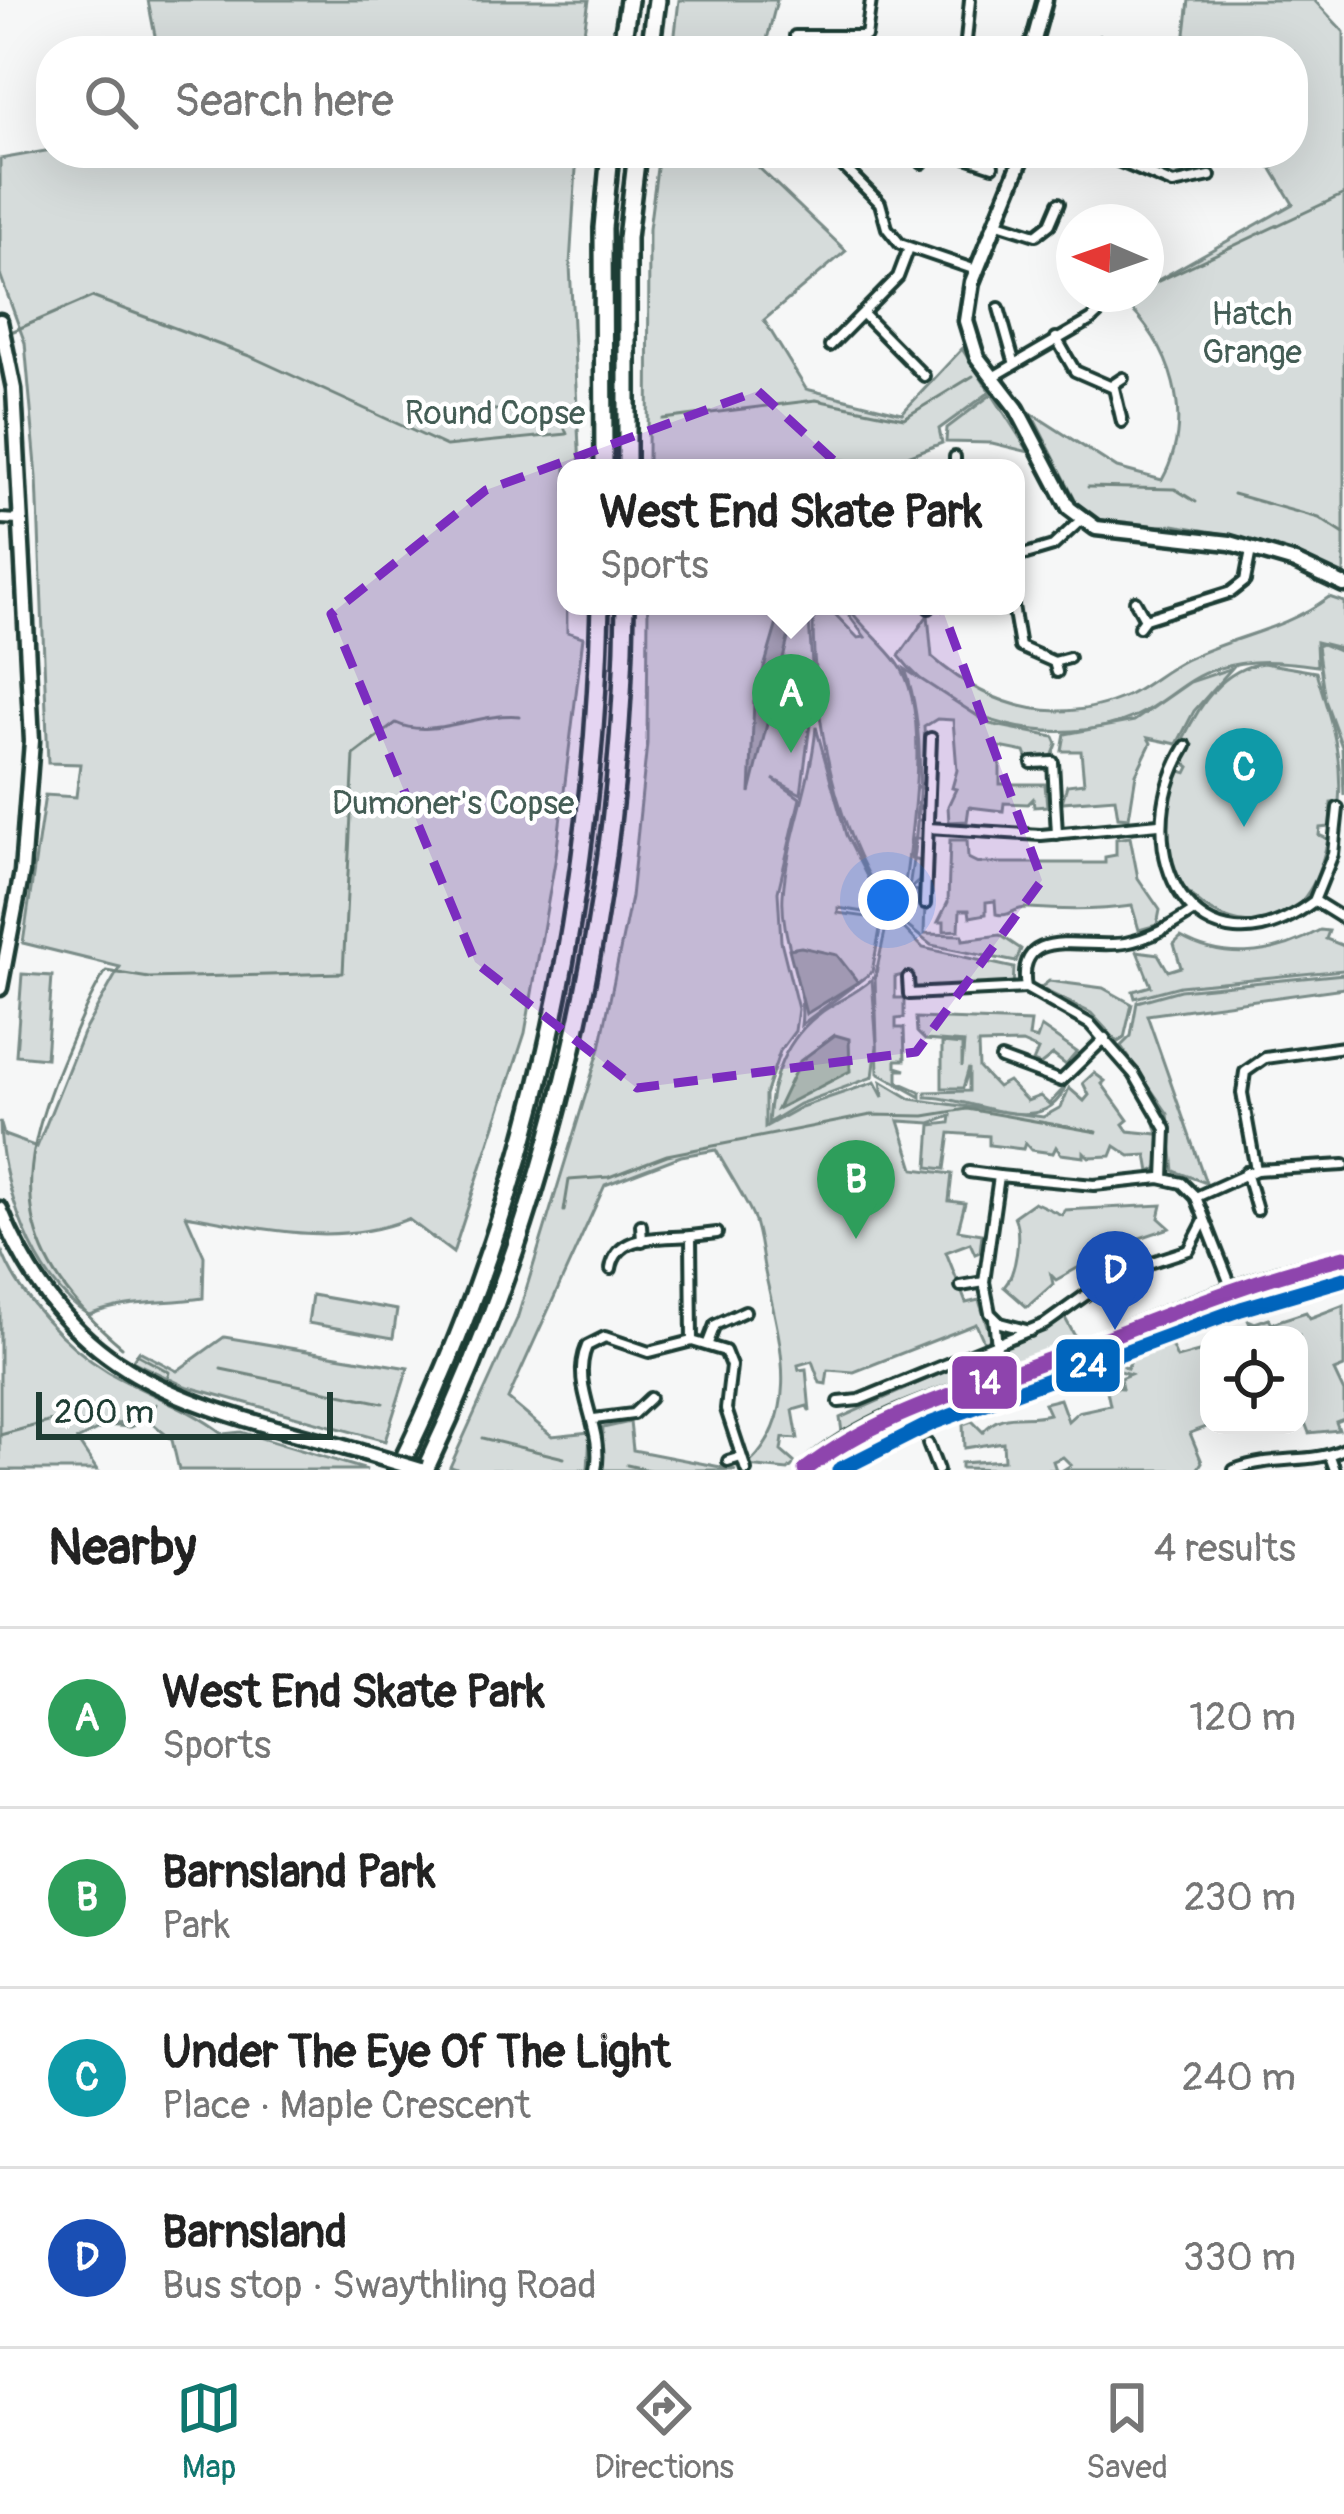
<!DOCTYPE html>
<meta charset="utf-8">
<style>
:root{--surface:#fff;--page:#f2f2f2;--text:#222;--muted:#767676;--line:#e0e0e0;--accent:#0f766e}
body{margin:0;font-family:Pangolin,sans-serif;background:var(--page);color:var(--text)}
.controls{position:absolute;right:36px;bottom:36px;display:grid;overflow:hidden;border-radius:24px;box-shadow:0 12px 48px #0002}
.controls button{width:108px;height:108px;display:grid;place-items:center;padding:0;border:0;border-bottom:3px solid var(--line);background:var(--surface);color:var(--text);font:60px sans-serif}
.compass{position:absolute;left:1056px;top:204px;width:108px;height:108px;border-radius:50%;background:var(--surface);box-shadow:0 12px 48px #0002;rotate:272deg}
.scale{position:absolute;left:36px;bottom:30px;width:297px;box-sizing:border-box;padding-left:12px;border:6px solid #1f3d34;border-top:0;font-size:33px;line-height:42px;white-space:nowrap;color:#1f3d34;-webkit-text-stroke:9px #fff;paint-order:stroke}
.you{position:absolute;left:888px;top:900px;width:42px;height:42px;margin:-30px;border:9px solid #fff;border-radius:50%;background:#1a73e8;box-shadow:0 0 0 18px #1a73e833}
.badge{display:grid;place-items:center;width:78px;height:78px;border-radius:50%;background:var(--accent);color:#fff;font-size:39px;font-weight:700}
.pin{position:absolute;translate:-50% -99px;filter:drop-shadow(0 3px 6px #0008)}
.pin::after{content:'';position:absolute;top:63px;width:42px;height:36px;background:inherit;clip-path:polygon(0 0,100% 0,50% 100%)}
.popup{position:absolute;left:557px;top:459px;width:468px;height:156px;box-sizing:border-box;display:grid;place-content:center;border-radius:24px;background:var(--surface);filter:drop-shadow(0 3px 9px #0005);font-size:39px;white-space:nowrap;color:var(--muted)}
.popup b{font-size:45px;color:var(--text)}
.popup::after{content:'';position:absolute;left:50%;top:100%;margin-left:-24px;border:24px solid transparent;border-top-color:var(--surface)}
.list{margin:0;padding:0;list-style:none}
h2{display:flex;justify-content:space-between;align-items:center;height:156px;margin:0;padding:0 48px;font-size:51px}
h2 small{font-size:39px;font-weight:400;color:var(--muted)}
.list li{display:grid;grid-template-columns:78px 1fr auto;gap:36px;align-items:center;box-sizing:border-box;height:180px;padding:0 48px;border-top:3px solid var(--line)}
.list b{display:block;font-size:45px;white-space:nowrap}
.list p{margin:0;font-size:39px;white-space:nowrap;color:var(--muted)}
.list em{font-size:39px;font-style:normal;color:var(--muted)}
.icon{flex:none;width:66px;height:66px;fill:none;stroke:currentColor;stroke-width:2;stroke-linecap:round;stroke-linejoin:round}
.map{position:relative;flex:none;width:1344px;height:1470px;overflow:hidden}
.search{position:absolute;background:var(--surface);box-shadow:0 12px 48px #0002;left:36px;right:36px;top:36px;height:132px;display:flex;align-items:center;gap:30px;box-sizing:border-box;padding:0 42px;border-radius:48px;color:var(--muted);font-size:45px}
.sheet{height:876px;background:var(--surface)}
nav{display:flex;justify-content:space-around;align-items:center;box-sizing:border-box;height:168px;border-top:3px solid var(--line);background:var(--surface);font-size:33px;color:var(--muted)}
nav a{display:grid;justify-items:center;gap:6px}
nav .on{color:var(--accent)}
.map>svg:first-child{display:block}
.green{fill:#d6dcdb;stroke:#7a8c88;stroke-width:3}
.water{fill:#aab5b1;stroke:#72857f;stroke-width:3}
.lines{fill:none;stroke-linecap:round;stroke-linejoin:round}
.stream{stroke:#72857f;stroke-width:3}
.street-casing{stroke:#1f3d34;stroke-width:16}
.secondary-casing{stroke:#1f3d34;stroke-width:21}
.primary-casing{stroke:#1f3d34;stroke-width:22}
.highway-casing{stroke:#1f3d34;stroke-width:24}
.street{stroke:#fff;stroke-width:8}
.secondary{stroke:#fff;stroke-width:12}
.primary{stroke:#fff;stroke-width:14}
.highway{stroke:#fff;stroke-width:15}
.secondary-bridge-casing{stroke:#1f3d34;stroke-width:21;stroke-linecap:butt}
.secondary-bridge{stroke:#fff;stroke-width:12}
.bus-1-casing{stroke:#fff;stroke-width:24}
.bus-2-casing{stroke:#fff;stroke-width:24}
.bus-1{stroke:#8e44ad;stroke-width:15}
.bus-2{stroke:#0065bd;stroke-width:15}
.marked{fill:#7b2cbf;fill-opacity:0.2;stroke:#7b2cbf;stroke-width:9;stroke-dasharray:24 15;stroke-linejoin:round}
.labels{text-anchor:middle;stroke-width:9;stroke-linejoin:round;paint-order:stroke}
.park-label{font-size:33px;fill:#445d55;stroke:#fff}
.line-badge{stroke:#fff;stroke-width:4.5}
.badge-label{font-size:33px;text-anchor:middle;font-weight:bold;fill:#fff}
</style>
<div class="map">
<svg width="1344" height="1470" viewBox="0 0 1344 1470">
<rect width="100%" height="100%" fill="#f6f7f7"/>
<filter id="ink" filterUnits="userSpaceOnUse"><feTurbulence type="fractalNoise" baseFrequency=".00833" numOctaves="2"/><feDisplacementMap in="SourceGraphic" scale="24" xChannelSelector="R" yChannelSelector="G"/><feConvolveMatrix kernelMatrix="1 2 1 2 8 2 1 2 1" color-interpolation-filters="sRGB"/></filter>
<g filter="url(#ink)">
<g class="green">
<polygon points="148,0 589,0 581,51 158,51"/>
<polygon points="679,0 777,0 764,51 673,51"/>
<path d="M1189,0H1314L1344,32V581L1241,537L1174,525L1122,529L1100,522L1077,503L1031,413L1117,468L1162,480C1196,418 1171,343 1122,300L1146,294V287L1293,204L1272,169L1242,156L1200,175L1156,171L1147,153H1293V51H1183Z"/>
<path d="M51,150L577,153L570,265L580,468H566L567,632L583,637L556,856L525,1033L453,1253L408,1219C335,1248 260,1228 186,1215L204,1256L203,1298C163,1304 127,1300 89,1315C34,1284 0,1181 0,1121L4,1135L37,1147L83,1033L120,967L23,943L45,795L76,797L80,764L48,763L37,477L25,343L0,274V159Z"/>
<polygon points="659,153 752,153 752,161 846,251 764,320 806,389 902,413 962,349 990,392 939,429 942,443 887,464 832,459 817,468 648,468 649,229"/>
<polygon points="992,394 1029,452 992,443 946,442 947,428"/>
<path d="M1329,597L1344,602V649L1316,642L1317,666C1281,661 1251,658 1216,669C1185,678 1165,703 1136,716C1056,751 952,725 899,656L928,615L932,657C991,708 1056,728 1129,695C1148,685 1165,670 1185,660C1235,635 1281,632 1329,597Z"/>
<path d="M648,606H808L814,693L801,794L773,779L800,798L778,892L781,941L798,1009L795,1031L780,1051L765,1095V1127L801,1107L875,1082L883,1097L881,1081L911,1099L1043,1117L1061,1107L1069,1088L1084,1101L1089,1095L1083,1083L1094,1073L1105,1081L1102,1084L1128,1120L1123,1124L1128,1131L1158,1134L1152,1112L1161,1133L1158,1168L1150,1172L1147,1155L1130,1156L1115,1146L1111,1156L1089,1157L1084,1152V1157L1061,1154L1056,1147L1053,1153L1031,1150L1025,1143L1023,1149L989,1145V1136L950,1133L945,1169L928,1167L931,1125L950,1123L951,1116L931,1123L899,1121L914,1169L952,1174L949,1201L965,1203L958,1230L982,1234L980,1252L975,1254L970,1243L946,1252L966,1303L979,1300L991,1338L985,1344L976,1324L854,1372L828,1370L826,1384L820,1383L812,1361L798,1365L799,1370L806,1369L810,1412L807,1406L793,1410L798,1439L783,1438L781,1451L795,1463L788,1470L747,1466C804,1413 779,1338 765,1272C761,1253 760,1234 753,1216C743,1194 728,1172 716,1150L681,1156L605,1185L508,1399L552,1436L590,1432L588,1470H461L450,1467L517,1319L600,1048L631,897L647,744Z"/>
<path d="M813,606H827L858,638L865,637L842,606H847C862,627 882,642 897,662C936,712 907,859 900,922C832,839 812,710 813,606Z"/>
<polygon points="1322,644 1344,653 1344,796 1342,747 1325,700 1317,646"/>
<path d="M1263,663L1316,672C1330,716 1343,756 1339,802L1331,803L1330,827L1320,828L1319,835L1328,839C1324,856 1319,876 1309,891C1268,957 1171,910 1165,843C1163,819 1169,793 1177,770L1187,773L1190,767L1183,761L1193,745L1183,739C1200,704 1222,669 1263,663Z"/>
<polygon points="1232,668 1194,711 1177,744 1148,738 1151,743 1136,774 1129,818 1118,817 1115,798 1062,802 1067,785 1084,783 1081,751 1062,751 1065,734 1134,721 1190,682"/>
<path d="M905,669L990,724L1054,737L1057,744L1052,757L1028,760L1025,752L1000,747V784H1045L1047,806L1034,807L1033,799L1028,804L1004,803L1003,811L969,807L967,821L949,822L948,806L956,789L952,788L957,770L953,720L937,719L924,727L927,780L917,787L926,789L917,804L925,809L917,808L916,819L923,821L922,839H913L911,859L920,861L919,881L910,889L918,891L920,905H925L924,934L962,935L963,940L1000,935L1021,949L1016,962L931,945L903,923C917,846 931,742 905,669Z"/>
<path d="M816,727L846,835L883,908V915L838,908V913L882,919L872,972L801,1025C807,985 780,939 783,895C787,838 811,785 816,727Z"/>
<path d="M1130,837L1138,878L1160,910L1157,925L1139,930L1132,906C1097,911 1058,910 1029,908C1012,907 1011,918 996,914L995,901L986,902V914L970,917L969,910H960L959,930L944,931V922H938L948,902L950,840H967L968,858L978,863H1105V857L1116,855V839Z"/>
<polygon points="889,913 923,948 1014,968 1013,988 916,989 911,973 895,977 895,998 904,998 904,1018 896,1019 896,1028 904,1028 905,1060 896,1060 896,1067 906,1070 898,1070 898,1082 921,1092 921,1097 878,1073 875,978"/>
<path d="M1320,930L1329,931L1326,939L1344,946V970L1180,986L1135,998L1133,991L1151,986L1137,951L1158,954L1168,971L1181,967L1174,944L1181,937C1220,959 1269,959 1320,930Z"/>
<polygon points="22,974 52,976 46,1058 16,1055"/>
<polygon points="1344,974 1344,988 1147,1015 1206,1183 1174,1171 1168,1114 1121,1046 1131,1036 1137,1002 1180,990"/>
<path d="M872,979L877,1046L873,1077L799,1104L768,1123C770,1079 786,1037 823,1011C840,999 856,994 872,979Z"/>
<polygon points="1049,981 1103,988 1132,1004 1124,1038 1118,1042 1091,1013 1040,988"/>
<path d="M916,1018L1031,1022L1029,1037L1037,1039L1041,1027L1077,1052L1066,1065L1053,1055L1040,1065L1033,1062L1038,1050L1022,1043L978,1044L979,1068L997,1087L1008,1081L1027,1101L1040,1096L1049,1104L1065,1087C1045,1141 969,1096 926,1097V1092L969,1091V1068L963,1088H942V1043L962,1045V1067L964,1043L925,1040L917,1032Z"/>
<path d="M1034,1202L1062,1215L1064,1210L1162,1205L1159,1218L1170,1228L1119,1245L1056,1280L1051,1275L1053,1284L1027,1307L1004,1287C1016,1274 1022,1234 1014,1216Z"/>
<path d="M0,1246C16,1294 65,1346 108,1372C146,1394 189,1407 223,1434L241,1432L367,1470H179L172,1440L149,1420L107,1425L77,1440L97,1470H0Z"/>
<polygon points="312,1295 397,1310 393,1338 308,1323"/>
<polygon points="1344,1305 1344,1367 1334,1371 1344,1392 1344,1419 1336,1422 1339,1430 1309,1433 1299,1407 1299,1335 1255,1335 1248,1320 1255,1323 1269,1318 1272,1323 1306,1312 1310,1318"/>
<polygon points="1065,1318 1077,1340 842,1432 840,1418"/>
<polygon points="224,1337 408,1368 385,1441 185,1386 132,1361 139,1351 177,1371"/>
<path d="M1164,1346L1172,1347L1177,1358L1202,1351L1209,1365L1212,1425L1190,1433L1202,1462L1197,1470H1063L1071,1465L1063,1457L1053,1461L1056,1470L961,1468V1463L1004,1460L1003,1442L964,1448L963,1424L972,1421L983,1432C1002,1409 1025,1421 1049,1414L1044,1403L1060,1399L1068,1421L1078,1412L1110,1405L1106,1386L1122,1388L1120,1378L1130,1374L1101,1366L1103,1350L1127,1368L1132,1359Z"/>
<polygon points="630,1422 633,1450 736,1470 601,1470 603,1428"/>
</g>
<g class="water">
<polygon points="782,606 796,606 750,793 754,702"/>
<polygon points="801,947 837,955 858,982 806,1014 789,949"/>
<polygon points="835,1035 849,1039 850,1071 777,1109 800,1061"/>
</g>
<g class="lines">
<g class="stream">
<polyline points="1146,287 1344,194"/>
<polyline points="1123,299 1132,294"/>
<polyline points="11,332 92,297 252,357 446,446 567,434 559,414 418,405"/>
<polyline points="663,419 816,400 904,418 973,376"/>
<polyline points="1088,487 1175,489 1196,502"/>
<polyline points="1233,494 1319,518 1344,534"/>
<polyline points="564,1211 569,1180 609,1177 667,1155 871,1115 924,1116 967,1109 1097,1132"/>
<path d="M122,1347C16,1258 11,1184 62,1062C76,1030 87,1001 106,971L149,978L343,973L354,755L396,723C431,740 477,712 520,716"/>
<polyline points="136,1354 169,1372 167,1380"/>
<polyline points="221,1369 383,1403"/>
<polyline points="0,1435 52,1421 131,1427 150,1418 156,1404"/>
<polyline points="482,1438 564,1458"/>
<polyline points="627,1465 649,1470"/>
</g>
<defs>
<g id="street">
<polyline points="795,36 866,36 871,0"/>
<polyline points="1102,42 1159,50"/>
<polyline points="965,51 970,0"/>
<polyline points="830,153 880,203 887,228 900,244 976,270"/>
<polyline points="953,153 993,166"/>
<polyline points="1099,153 1173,184 1210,176"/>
<polyline points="922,163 925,153"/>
<polyline points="998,223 1036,235 1050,224 1059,203"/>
<polyline points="999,308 1014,361"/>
<polyline points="863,314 924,376"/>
<polyline points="1056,338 1075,371 1114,388 1122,422"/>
<polyline points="830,346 898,277 909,248"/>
<polyline points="993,377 1091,320 1119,294"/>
<polyline points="1111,386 1123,378"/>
<polyline points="955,457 955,468"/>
<polyline points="0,519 19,520"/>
<polyline points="1016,557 1053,546 1082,519"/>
<polyline points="1135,601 1145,619"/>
<polyline points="929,606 929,608"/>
<polyline points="1013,606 1020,647 1054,662 1057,672"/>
<polyline points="1139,627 1145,619 1231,592 1245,581 1251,550"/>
<polyline points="1054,662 1069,658"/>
<path d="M1186,746C1122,850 1196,990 1314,901L1333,854L1338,808"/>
<polyline points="1032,763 1053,762 1057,834"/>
<polyline points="928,828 1041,835 1159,824"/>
<polyline points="1315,901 1344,919"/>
<polyline points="925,904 931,738"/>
<polyline points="908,978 909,994 1026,988"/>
<polyline points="1001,1059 1061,1081 1105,1038"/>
<polyline points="1256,1170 1242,1093 1245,1072 1265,1058 1344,1047"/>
<polyline points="969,1172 999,1176"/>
<polyline points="1246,1172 1257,1210"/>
<path d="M1164,1178L1166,1129L1134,1074L1090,1024L1026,988C1015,923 1086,950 1125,943C1152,938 1171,926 1194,911"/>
<polyline points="1196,1197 1256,1170 1344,1165"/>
<polyline points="641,1225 642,1241"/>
<path d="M611,1269C617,1232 661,1239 691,1236"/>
<polyline points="961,1286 984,1282"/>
<polyline points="994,1318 997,1346"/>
<polyline points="1030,1331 1000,1323 990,1313 984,1282 999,1176 1094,1185 1160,1178 1182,1183 1196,1197 1232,1289"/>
<polyline points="692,1341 691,1236 717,1233"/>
<polyline points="708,1343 715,1325 745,1311"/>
<polyline points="839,1402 859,1400 1045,1324 1115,1274 1189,1250 1204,1221"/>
<polyline points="594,1419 633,1414 650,1398"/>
<polyline points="928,1444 938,1470"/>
<polyline points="1330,1456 1335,1470"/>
<polyline points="728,1461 741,1457"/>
<path d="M596,1470C605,1427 569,1387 587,1346L605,1337L649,1352L692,1341L725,1351L731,1366L726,1409L746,1470"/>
<path d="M1234,1470C1275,1454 1310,1465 1344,1449"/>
</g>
<g id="secondary">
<polyline points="1031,51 1045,0"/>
<polyline points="1024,153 972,282 966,321 977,357 1017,409 1069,508 1096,528 1230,543 1295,562 1344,585"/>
<polyline points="0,321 14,389 32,741 22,872 0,988"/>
<path d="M0,1209C74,1390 197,1404 364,1453"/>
</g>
<path id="primary" d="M805,1470C872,1411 974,1388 1056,1357C1151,1321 1244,1279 1344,1257"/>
<g id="highway">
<polyline points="621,51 629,0"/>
<polyline points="650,51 657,0"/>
<polyline points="604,468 603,228 610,153"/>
<polyline points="627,468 627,238 637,153"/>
<path d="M398,1470C532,1202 593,904 600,606"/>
<path d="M425,1470C554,1201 621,904 625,606"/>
</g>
</defs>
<use href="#street" class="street-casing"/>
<use href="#secondary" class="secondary-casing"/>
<use href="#primary" class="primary-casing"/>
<use href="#highway" class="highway-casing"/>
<use href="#street" class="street"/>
<use href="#secondary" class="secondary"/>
<use href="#primary" class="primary"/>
<use href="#highway" class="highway"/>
<defs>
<polyline id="secondary-bridge" points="364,1453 421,1470"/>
</defs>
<use href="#secondary-bridge" class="secondary-bridge-casing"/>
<use href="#secondary-bridge" class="secondary-bridge"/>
<defs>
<path id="bus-1" d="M805,1470C880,1412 969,1390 1056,1357C1152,1321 1245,1281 1344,1257"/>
<polyline id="bus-2" points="839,1470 932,1423 1241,1309 1344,1279"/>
</defs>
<use href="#bus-1" class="bus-1-casing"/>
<use href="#bus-2" class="bus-2-casing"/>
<use href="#bus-1" class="bus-1"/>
<use href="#bus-2" class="bus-2"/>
</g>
</g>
<path class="marked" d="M758,391L915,535L1042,880L916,1052L637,1088L475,962L331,614L486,490Z"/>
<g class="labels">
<g class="park-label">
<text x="1252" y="325">Hatch<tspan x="1252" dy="38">Grange</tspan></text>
<text x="495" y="424">Round Copse</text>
<text x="453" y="814">Dumoner's Copse</text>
</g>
</g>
<g class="line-badge">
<rect x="1054" y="1337" width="68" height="57" rx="12" fill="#0065bd"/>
<rect x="950" y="1354" width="69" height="57" rx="12" fill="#8e44ad"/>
</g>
<g class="badge-label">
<text x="1088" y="1377">24</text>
<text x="985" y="1394">14</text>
</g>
</svg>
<div class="controls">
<button><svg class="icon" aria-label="locate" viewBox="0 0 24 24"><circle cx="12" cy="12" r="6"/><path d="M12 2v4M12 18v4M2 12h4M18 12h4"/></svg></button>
</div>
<svg class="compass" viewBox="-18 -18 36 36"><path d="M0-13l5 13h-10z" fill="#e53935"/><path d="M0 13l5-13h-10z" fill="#767676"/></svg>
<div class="scale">200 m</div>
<div class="you"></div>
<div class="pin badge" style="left:791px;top:753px;background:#2e9e5b">A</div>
<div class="popup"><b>West End Skate Park</b>Sports</div>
<div class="pin badge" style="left:856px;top:1239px;background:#2e9e5b">B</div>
<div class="pin badge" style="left:1244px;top:827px;background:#0f9aa8">C</div>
<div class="pin badge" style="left:1115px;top:1330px;background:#1a4fb4">D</div>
<div class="search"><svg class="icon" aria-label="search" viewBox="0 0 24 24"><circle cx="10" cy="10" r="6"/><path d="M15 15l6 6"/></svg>Search here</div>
</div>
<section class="sheet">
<h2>Nearby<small>4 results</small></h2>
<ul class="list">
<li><span class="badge" style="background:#2e9e5b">A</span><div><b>West End Skate Park</b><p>Sports</p></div><em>120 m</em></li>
<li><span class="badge" style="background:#2e9e5b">B</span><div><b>Barnsland Park</b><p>Park</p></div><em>230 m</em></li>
<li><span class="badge" style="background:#0f9aa8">C</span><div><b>Under The Eye Of The Light</b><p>Place · Maple Crescent</p></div><em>240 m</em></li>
<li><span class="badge" style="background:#1a4fb4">D</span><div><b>Barnsland</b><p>Bus stop · Swaythling Road</p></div><em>330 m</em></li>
</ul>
</section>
<nav>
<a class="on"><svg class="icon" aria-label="map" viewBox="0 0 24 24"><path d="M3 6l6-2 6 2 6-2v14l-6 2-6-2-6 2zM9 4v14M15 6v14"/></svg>Map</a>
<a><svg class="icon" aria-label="directions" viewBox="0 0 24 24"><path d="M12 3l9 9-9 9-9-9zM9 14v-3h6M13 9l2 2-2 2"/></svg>Directions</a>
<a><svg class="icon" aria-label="saved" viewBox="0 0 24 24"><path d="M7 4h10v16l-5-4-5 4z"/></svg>Saved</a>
</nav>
